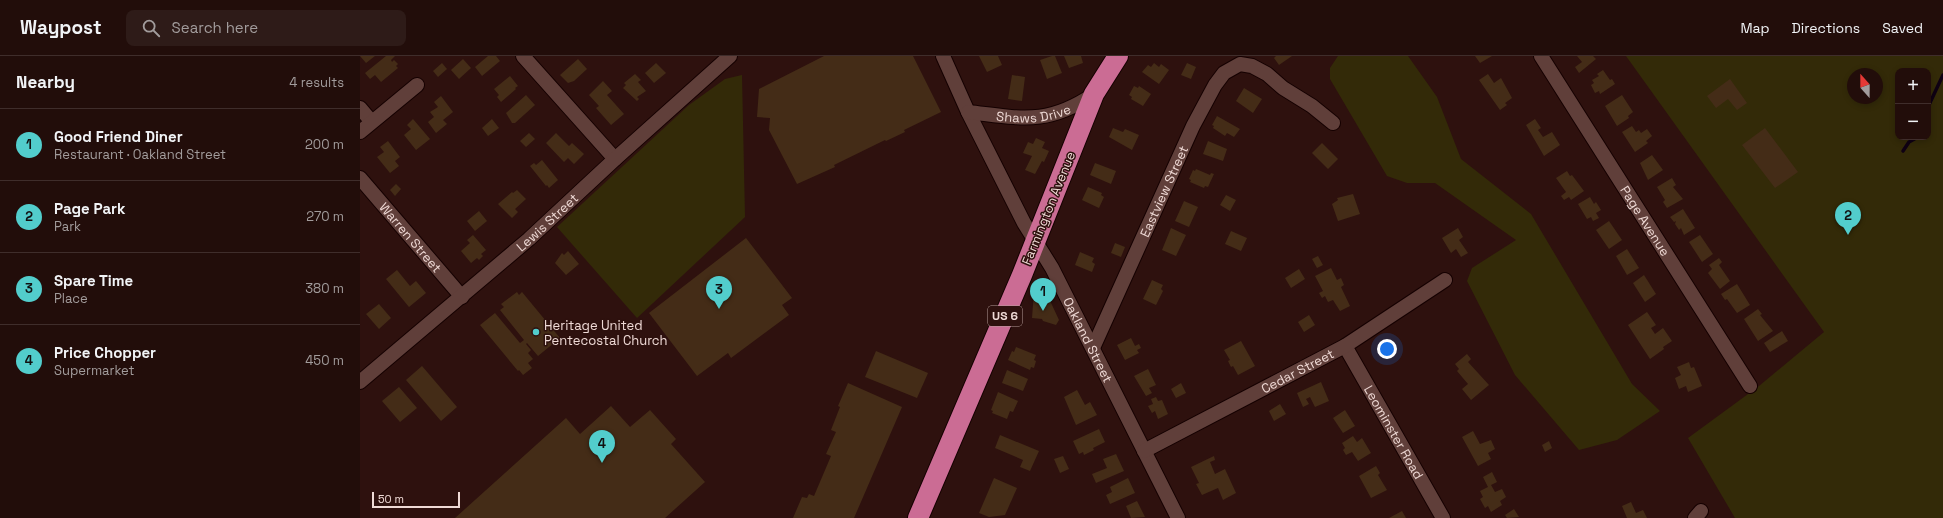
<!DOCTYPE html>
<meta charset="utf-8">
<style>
:root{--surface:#220d0a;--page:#2e1b18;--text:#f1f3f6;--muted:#a29c9c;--line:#3f2d2b;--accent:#52cdcc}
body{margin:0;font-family:"Space Grotesk",sans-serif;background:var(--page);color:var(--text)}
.controls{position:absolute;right:12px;top:12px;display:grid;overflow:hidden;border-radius:8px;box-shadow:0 2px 6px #0003}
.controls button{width:36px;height:36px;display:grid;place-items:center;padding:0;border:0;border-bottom:1px solid var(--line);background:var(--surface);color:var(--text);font:20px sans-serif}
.compass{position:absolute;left:1487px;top:12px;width:36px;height:36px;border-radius:50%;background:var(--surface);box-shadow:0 2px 6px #0003;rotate:339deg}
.scale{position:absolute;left:12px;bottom:10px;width:88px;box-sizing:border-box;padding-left:4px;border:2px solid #efdad6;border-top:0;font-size:11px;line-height:14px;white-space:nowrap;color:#efdad6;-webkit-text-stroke:3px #2e110e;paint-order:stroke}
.you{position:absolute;left:1027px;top:293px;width:14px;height:14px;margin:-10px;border:3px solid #fff;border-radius:50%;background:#1a73e8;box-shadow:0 0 0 6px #1a73e833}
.badge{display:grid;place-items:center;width:26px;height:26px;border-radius:50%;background:var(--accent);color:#111;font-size:13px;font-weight:700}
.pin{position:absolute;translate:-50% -33px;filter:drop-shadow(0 1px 2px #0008)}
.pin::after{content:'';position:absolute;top:21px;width:14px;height:12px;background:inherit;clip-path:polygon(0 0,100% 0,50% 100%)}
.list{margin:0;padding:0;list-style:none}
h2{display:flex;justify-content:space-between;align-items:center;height:52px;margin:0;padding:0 16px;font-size:17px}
h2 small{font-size:13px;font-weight:400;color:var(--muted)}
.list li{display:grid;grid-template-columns:26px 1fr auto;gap:12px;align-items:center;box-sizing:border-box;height:72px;padding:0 16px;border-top:1px solid var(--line)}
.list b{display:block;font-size:15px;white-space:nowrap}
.list p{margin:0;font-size:13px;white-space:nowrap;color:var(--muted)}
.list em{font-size:13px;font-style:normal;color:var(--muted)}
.icon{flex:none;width:22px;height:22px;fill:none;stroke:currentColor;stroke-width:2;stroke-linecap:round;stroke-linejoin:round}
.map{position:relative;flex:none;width:1583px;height:462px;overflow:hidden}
header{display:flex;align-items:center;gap:24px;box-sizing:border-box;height:56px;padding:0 20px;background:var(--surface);border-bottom:1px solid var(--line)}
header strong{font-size:19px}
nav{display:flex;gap:22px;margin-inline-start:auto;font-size:14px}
.search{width:280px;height:36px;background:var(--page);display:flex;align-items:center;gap:10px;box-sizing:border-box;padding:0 14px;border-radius:8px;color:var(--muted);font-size:15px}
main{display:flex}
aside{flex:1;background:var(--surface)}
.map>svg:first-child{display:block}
.green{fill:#332a08;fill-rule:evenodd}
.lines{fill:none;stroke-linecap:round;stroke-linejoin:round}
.stream{stroke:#0f0013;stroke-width:3.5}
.building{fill:#442c17}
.minor-casing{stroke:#150000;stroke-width:16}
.highway-casing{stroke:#150000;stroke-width:22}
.minor{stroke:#603f3a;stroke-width:14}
.highway{stroke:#cb6c94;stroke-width:20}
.poi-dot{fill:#52cdcc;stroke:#2e110e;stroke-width:1.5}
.labels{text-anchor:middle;stroke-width:3;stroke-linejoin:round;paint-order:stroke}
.shield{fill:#2e110e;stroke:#b59e9a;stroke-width:1}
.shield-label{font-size:12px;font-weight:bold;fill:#efdad6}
.street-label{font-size:13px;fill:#efdad6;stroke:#2e110e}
.poi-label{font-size:13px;fill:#efdad6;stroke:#2e110e;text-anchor:start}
</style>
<header>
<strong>Waypost</strong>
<div class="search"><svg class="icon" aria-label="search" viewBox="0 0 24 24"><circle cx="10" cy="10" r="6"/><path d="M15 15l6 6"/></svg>Search here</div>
<nav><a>Map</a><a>Directions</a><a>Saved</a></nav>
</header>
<main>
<aside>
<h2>Nearby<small>4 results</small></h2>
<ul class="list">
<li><span class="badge">1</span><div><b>Good Friend Diner</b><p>Restaurant · Oakland Street</p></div><em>200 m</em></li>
<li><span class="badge">2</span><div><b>Page Park</b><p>Park</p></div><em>270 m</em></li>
<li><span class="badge">3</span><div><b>Spare Time</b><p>Place</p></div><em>380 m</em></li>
<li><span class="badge">4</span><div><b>Price Chopper</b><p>Supermarket</p></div><em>450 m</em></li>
</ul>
</aside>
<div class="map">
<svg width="1583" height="462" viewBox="0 0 1583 462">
<rect width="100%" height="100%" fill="#2e110e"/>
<g class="green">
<polygon points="978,0 1048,0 1077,41 1101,103 1171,158 1272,328 1300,355 1257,384 1219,394 1155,319 1107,225 1112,212 1156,184 1075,127 1047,127 1027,120 970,23 970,12"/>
<path d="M1266,0H1583V462H1375L1328,382L1399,330L1464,276ZM1538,15H1568V81H1538ZM1493,18H1517V42H1493Z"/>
<polygon points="382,19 385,161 277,262 197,171 329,49 365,23"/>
</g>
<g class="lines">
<g class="stream">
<polyline points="1568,51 1583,19"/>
<polyline points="1543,95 1549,86 1558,81"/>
</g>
</g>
<g class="building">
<polygon points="0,0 15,0 6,7"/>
<polygon points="26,0 35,0 31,4 32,6 34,4 38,8 36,10 38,12 21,26 15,19 10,23 5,17"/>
<polygon points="128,0 136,0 140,5 122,20 115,11"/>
<polygon points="464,0 553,0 581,56 544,74 545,76 526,85 525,84 474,109 475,111 437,128 409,74 410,62 397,61 399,33"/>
<polygon points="619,0 638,0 642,9 627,16"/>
<polygon points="692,0 695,0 702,17 687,23 680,4"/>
<polygon points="704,0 721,0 723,7 709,12"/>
<polygon points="916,0 932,0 919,9 914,2"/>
<polygon points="1115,0 1132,0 1120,7"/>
<polygon points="1217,0 1233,0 1236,3 1219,17 1215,11 1222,6"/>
<polygon points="103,3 111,12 99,23 91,14"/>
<polygon points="218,3 227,13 214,25 208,27 200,19"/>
<polygon points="82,7 87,13 78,21 73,15"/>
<polygon points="296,7 306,17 294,27 285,17"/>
<polygon points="794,7 799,11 801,8 809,14 799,28 782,16 788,9 791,11"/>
<polygon points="827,7 836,11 831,23 821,19"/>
<polygon points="1243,14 1250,24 1252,23 1255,28 1240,38 1239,35 1235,37 1231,29 1234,27 1232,24 1239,20 1237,18"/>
<polygon points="275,18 281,24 278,26 286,35 277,41 279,43 277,45 263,32 266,29 264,27"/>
<polygon points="1128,18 1134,27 1141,22 1152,42 1145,47 1147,49 1140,54 1119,24"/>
<polygon points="652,19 665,21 662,45 648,43"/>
<polygon points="150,20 158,30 155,32 156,33 141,46 137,41 139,39 134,33"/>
<polygon points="1370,23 1387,47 1377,54 1368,43 1356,52 1347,40"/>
<polygon points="243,25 252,35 247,39 264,58 251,69 236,52 239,50 229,39"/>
<polygon points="774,30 778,32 779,30 791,38 783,50 771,43 772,41 769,39"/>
<polygon points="884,32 902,43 893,57 876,45"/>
<polygon points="166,39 175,49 155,67 152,67 146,57"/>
<polygon points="1262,39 1273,56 1268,60 1269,62 1257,70 1245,50"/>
<polygon points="81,40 93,56 83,64 87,68 76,77 68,66 74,61 70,56 78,51 74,46"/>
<polygon points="857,60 880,73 874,81 867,77 865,80 853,72 854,70 852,69"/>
<polygon points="53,63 70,83 56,94 44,79 51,73 47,69"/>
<polygon points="132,63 139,72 128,80 122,72"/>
<polygon points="1175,63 1181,72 1178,74 1183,81 1192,76 1200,89 1184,100 1166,69"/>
<polygon points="1272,70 1276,76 1279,74 1281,77 1287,73 1292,80 1286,85 1288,87 1275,96 1262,76"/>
<polygon points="753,72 763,76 765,73 779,79 772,94 749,81"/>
<polygon points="1405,72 1438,116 1415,132 1382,89"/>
<polygon points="169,77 175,83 166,91 160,85"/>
<polygon points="196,77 209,90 212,87 224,98 214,108 208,102 204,106 186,87"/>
<polygon points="676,82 685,86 682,92 689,95 684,106 682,105 675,118 665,114 672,100 663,97 668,86 673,88"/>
<polygon points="28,85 40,101 35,105 39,110 30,117 17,101 24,96 20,91"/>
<polygon points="848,85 867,93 863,105 843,98"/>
<polygon points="962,87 978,103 968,113 952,97"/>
<polygon points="1292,99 1303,114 1288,124 1280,107"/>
<polygon points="182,104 198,124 189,132 187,129 186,130 170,110 174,107 176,109"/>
<polygon points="735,107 756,115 751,128 730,119"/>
<polygon points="836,113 850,119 851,117 854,118 848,131 845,130 844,132 830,126 831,124 829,123 833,114 835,115"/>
<polygon points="1207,115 1210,120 1212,119 1224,135 1211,144 1209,141 1204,144 1201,140 1206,136 1196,122"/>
<polygon points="1312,122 1316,129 1313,131 1323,143 1307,152 1303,146 1305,144 1297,131"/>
<polygon points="36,128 41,133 35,140 30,134"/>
<polygon points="728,131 742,137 741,139 744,141 739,152 722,144"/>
<polygon points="157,134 166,143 155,153 158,156 152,162 138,148 152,136 153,137"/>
<polygon points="993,138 1000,158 978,165 972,148 978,144 977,142"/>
<polygon points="866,139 876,144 870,155 860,149"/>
<polygon points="1230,141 1234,148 1236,146 1241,154 1236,157 1239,162 1233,165 1231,161 1227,163 1218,148"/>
<polygon points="824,145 838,151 829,171 815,165"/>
<polygon points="1323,153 1335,172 1324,179 1321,172 1319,174 1315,168 1316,165 1314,166 1310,161"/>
<polygon points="119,155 127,165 115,175 107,165"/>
<polygon points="1249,165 1262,184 1249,193 1236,174"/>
<polygon points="811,172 826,179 816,200 802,194"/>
<polygon points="1098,172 1103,181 1099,184 1108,197 1101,201 1096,193 1091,197 1082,182"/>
<polygon points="871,175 887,182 881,195 865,188"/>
<polygon points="113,179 126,194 121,198 123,200 119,204 117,202 111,207 101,195 110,187 107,184"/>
<polygon points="1340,179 1353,198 1342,206 1329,186"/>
<polygon points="386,182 432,242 422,249 429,259 371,302 368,297 337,320 289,257"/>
<polygon points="755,187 765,191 761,201 751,197"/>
<polygon points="1267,193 1279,212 1267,219 1256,200"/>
<polygon points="208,195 219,208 206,219 195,207 202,197 204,199"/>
<polygon points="720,196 734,202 732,206 735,208 732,216 715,209"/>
<polygon points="958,200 963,209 957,212 952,203"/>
<polygon points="1359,202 1362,206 1359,209 1370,225 1360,233 1348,217 1352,213 1349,209"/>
<polygon points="971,212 977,224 981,222 984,229 981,231 990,250 980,255 973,244 968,246 965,240 962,242 959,237 963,235 955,220"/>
<polygon points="939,213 945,223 931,232 925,222"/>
<polygon points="37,214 50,230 56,225 66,237 49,251 26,223"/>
<polygon points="1284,219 1296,238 1285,246 1273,227"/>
<polygon points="792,224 803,229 801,233 803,235 796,249 783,243"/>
<polygon points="1377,228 1390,249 1377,257 1367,243 1365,244 1361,238"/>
<polygon points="674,235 686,236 699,264 696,269 683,265 682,263 672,262"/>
<polygon points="157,236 159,239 162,236 200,282 178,300 167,287 166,288 171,294 168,297 173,303 168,307 172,312 163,319 159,314 158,315 120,269 135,257 160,287 164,284 140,254 144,251 141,248"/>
<polygon points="19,248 31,262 19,273 6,258"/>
<polygon points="1398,253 1402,258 1400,259 1413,275 1398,285 1384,263"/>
<polygon points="1287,256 1296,269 1291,272 1295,278 1303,272 1312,285 1303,291 1304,293 1290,303 1268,269"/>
<polygon points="949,259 955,269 944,276 938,266"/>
<polygon points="1422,275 1428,285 1410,296 1404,287"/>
<polygon points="771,282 775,290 779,288 781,292 777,294 779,297 765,304 757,289"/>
<polygon points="881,285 895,310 878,319 873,310 871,311 868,305 870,304 864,294"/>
<polygon points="656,291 676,299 674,304 676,305 674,312 671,311 670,314 648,304 652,295 654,296"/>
<polygon points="516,295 568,317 557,342 505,321"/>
<polygon points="1107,298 1111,303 1108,306 1129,329 1111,344 1102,333 1108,328 1097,315 1099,313 1095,308"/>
<polygon points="1329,306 1331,312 1334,311 1342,330 1328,336 1326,330 1319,333 1315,322 1321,319 1317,311"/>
<polygon points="62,310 97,351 81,365 46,324"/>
<polygon points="788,313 796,329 789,332 792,337 786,340 774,320"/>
<polygon points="647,314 668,323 663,335 642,327"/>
<polygon points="961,326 969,345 955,351 950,341 946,343 949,348 943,351 937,337"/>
<polygon points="488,327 542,351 494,462 433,462 442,441 447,442 449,438 454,440 471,400 466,398 476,376 471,374 480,351 478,350"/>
<polygon points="821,327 826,337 816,342 811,333"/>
<polygon points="39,331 57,352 40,366 22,345"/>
<polygon points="717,334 725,349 730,346 737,359 716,369 704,341"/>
<polygon points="638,336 658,345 653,356 650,355 647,363 632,357 633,355 631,354"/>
<polygon points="796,341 798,345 802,344 808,358 798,363 795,355 792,357 788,350 793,348 791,343"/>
<polygon points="920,348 926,358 914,365 909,355"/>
<polygon points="251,350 270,371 290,354 316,383 311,388 345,426 305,462 95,462 206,362 220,378"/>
<polygon points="985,354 995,370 983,377 973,362"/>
<polygon points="739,373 745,386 733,392 734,394 724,399 723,396 719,398 713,385"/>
<polygon points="1113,375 1120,388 1131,384 1135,393 1128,397 1131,403 1118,410 1102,381"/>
<polygon points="640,379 679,395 670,415 660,411 663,404 635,392"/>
<polygon points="993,380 997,386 1002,382 1011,397 998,405 992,396 986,399 983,394 985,392 982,387"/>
<polygon points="1189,385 1192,392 1185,396 1182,389"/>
<polygon points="756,398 764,415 736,427 732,418 747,412 743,403"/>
<polygon points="703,400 709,413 700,417 694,403"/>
<polygon points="854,400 855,404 850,406 855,418 865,413 876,437 863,444 858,432 842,439 836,428 839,427 831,411"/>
<polygon points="1016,410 1020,417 1018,419 1027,434 1011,442 999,420"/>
<polygon points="1132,416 1137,426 1131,429 1135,436 1142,433 1146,441 1140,445 1142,449 1131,456 1128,450 1125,452 1120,443 1123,441 1120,435 1128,431 1123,421"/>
<polygon points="634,422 657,432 645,459 629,461 619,457"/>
<polygon points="768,422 775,437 750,448 746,439 752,436 750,431"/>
<polygon points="777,445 785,461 771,462 766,450"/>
<polygon points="1271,446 1276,457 1283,454 1287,462 1267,462 1262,450"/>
<polygon points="1154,453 1159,461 1147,462 1145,459"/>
<polygon points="1042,455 1046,462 1029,462"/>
</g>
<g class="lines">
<defs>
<g id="minor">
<polyline points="163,0 255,103"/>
<path id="s1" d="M583,0L608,56L664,167L692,212L818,462"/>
<path id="s2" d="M1181,0L1390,330"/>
<polyline points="0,52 11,65"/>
<path id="s3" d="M608,56C661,62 687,70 734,38"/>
<polyline points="0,76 57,29"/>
<path id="s4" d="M0,122L102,241"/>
<path id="s5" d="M985,290L1083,462"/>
<path id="s6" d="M733,292L833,70L855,29L864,17L880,8L892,10L907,18L923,32L952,50L973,67"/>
<path id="s7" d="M0,326L169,183L255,103L370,0"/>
<path id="s8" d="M784,395L985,290L1085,224"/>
<polyline points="1335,462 1341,455"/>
</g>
<polyline id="highway" points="558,462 662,219 734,38 758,0"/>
</defs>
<use href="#minor" class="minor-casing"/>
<use href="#highway" class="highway-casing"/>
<use href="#minor" class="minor"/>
<use href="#highway" class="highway"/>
</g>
<circle class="poi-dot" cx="176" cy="276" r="4"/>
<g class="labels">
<rect class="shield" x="628" y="250" width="34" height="20" rx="3"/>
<g class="shield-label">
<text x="645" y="264">US 6</text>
</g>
<g class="street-label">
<text dy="5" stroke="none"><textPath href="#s3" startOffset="66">Shaws Drive</textPath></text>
<text dy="5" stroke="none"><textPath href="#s6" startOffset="172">Eastview Street</textPath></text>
<text transform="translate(688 152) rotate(-68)" y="5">Farmington Avenue</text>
<text dy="5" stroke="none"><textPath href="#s2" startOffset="195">Page Avenue</textPath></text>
<text dy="5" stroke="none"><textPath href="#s7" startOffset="246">Lewis Street</textPath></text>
<text dy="5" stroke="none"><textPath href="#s4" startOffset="78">Warren Street</textPath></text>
<text dy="5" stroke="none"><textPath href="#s1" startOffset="319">Oakland Street</textPath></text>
<text dy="5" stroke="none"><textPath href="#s8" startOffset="173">Cedar Street</textPath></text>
<text dy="5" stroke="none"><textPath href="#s5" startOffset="99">Leominster Road</textPath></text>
</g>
<g class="poi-label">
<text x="184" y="274">Heritage United<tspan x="184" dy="15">Pentecostal Church</tspan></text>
</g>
</g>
</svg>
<div class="controls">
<button>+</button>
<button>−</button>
</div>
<svg class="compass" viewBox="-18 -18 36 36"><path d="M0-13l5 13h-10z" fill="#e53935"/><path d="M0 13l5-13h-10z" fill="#a29c9c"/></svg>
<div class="scale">50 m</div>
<div class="you"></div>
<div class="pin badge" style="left:683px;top:255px">1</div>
<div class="pin badge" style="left:1488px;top:179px">2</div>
<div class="pin badge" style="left:359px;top:253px">3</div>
<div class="pin badge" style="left:242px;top:407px">4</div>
</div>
</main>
